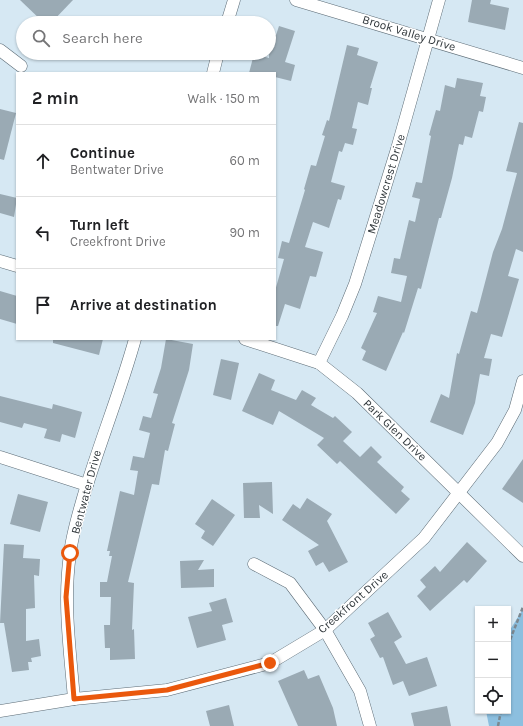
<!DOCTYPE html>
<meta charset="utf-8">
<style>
:root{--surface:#fff;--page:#f6f6f6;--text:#202124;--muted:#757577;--line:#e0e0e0}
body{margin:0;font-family:Karla,sans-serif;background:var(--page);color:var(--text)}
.controls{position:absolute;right:12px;bottom:12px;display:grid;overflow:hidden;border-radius:0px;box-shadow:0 1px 3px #0004}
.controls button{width:36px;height:36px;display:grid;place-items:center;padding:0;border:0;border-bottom:1px solid var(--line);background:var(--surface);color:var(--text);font:20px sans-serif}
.stop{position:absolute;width:12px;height:12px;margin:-9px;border:3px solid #ea580c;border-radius:50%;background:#fff}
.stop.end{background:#ea580c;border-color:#fff;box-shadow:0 1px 4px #0008}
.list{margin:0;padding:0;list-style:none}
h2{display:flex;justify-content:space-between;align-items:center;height:52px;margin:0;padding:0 16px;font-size:17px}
h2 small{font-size:13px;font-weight:400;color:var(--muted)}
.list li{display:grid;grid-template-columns:26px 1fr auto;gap:12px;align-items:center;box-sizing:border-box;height:72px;padding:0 16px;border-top:1px solid var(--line)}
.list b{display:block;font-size:15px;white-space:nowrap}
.list p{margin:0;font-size:13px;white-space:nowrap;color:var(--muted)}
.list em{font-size:13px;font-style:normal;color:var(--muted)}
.icon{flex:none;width:22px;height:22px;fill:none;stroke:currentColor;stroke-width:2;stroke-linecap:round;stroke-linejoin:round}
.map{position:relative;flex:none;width:523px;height:726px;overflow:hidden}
.search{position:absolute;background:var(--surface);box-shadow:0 1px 3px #0004;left:16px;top:16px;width:260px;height:44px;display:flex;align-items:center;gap:10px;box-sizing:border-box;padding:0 14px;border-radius:22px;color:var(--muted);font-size:15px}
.panel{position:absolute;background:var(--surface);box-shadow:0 1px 3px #0004;left:16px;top:72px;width:260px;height:268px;border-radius:0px}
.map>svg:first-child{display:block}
.green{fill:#8cbfdf}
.building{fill:#9aaab4}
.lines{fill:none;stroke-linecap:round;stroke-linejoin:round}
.street-casing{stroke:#5c6b75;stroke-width:13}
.path{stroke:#7c8890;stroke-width:2.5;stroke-dasharray:4 2;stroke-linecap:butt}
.street{stroke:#fff;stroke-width:12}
.route{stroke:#ea580c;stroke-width:5}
.labels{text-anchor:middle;stroke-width:3;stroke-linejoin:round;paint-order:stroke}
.street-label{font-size:12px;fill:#30373b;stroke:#fff}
</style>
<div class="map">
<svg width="523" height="726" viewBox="0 0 523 726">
<rect width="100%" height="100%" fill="#d6e8f3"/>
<polygon class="green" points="523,609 523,726 489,726 486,711 508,711 508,633"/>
<g class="building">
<polygon points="20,0 73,0 51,23 44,23"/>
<polygon points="472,0 491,0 490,4 509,8 505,30 468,22"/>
<polygon points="279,26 295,31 285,62 295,65 291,81 275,77 275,73 249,73 254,54 269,58 269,33 276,35"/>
<polygon points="347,45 359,48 357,55 378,62 370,88 372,88 368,105 358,102 352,128 357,129 353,145 345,143 342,152 339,151 331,182 345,186 341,200 338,199 329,228 313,222 305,247 323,252 316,277 310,276 300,309 285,304 278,326 275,326 275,291 284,259 278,258 282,241 289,243 305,190 304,189 311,165 316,166 325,136 322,135 327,120 329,121"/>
<polygon points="457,78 483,83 480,96 486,97 483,112 479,111 472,138 465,136 463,145 459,144 452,178 441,218 439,218 421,289 418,288 404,333 403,332 386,371 362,360 366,351 361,348 377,313 373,312 378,296 401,302 407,276 391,273 394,258 400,259 409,220 415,222 420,199 412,197 416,182 422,183 431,136 429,135 436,110 440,111 445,85 455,88"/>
<polygon points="0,109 16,113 4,160 0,159"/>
<polygon points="519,122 523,123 523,252 516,249 508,276 519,279 502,337 491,334 484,358 492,359 489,376 480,374 475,403 463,435 430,422 441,394 449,398 457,353 459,354 471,311 477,313 493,252 502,229 517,173 506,171"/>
<polygon points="0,194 17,198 14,217 0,213"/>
<polygon points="0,291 17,296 17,324 0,319"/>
<polygon points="53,339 103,339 99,355 53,343"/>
<polygon points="166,339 193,344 189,370 172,423 175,424 168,451 165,450 159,485 152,484 128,582 134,583 132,630 134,629 135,659 110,660 110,648 105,648 104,625 110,625 111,597 100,597 100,582 107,582 112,556 109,556 110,551 107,551 120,491 134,495 138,471 130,470 133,456 144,458 150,433 139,430 143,416 151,418 158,394 153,393 161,368"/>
<polygon points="221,359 239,363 231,400 213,395"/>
<polygon points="259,373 275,380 271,390 296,400 302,390 316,398 311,405 333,418 335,416 352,432 343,441 360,457 371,446 382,457 377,462 404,487 401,491 410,499 396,514 340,461 337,464 317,445 324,438 279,411 273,425 242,411"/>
<polygon points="0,396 52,409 53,404 82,412 75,438 62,434 60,442 44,438 47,429 24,423 22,428 0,422"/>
<polygon points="523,459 523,503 502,489"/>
<polygon points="272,482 273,514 259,505 260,518 244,518 243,483"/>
<polygon points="18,494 48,502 40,532 10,524"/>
<polygon points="307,498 332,514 327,521 348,562 329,572 323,562 316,566 308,551 319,545 282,520 293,504 300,509"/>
<polygon points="212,499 235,515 213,546 201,538 205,531 195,524"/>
<polygon points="467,542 487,561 467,583 464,580 430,611 417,596 426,587 420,580 435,566 440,572"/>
<polygon points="4,544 24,545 23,558 40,559 39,576 34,575 35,608 26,609 26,641 39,639 41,656 31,658 32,662 28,662 29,670 12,672 4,623 0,623"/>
<polygon points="204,560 198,570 214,569 214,587 181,588 180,561"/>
<polygon points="226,598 233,622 222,625 226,640 197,648 188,617 212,611 209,603"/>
<polygon points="388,612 402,637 394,642 406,664 427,657 437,686 409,696 403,681 393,685 383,657 380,658 370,639 375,636 368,623"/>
<polygon points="304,670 308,679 319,675 333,708 337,726 298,726 278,681"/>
<polygon points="229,705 234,726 210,726 206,711"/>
<polygon points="447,706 451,726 414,726 411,713"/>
</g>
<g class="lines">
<defs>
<g id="street">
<polyline points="296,0 523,68"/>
<polyline points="227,23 234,0"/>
<polyline points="0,50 21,66"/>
<polyline points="213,73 218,53"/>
<polyline points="0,261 17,266"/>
<polyline points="245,339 319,363 357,393 523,556"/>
<polyline points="319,363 342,316 355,284 397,149 439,0"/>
<polyline points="0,457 87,485"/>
<polyline points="254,564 290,583 325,630 360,691 370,726"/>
<path d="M74,699C70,650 63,602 70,554C72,535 78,516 83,498C99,444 120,393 135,339"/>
<polyline points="0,711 74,699 167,690 270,663 325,630 424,538 497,443 515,410 523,381"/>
</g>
</defs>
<use href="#street" class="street-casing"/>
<g class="path">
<polyline points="508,645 523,607"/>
<polyline points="498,726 501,711"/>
</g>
<use href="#street" class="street"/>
</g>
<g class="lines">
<polyline class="route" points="70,553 66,597 74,699 167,690 270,663"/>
</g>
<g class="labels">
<g class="street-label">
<text transform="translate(409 33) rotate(17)" y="4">Brook Valley Drive</text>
<text transform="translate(386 184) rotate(-73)" y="4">Meadowcrest Drive</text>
<text transform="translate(395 430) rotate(44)" y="4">Park Glen Drive</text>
<text transform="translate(86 492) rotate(-75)" y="4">Bentwater Drive</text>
<text transform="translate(353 602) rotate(-41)" y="4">Creekfront Drive</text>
</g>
</g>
</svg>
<div class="controls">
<button>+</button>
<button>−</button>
<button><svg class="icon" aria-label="locate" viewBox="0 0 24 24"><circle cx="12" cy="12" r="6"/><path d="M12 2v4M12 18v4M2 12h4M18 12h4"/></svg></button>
</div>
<div class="stop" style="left:70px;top:553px"></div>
<div class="stop end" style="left:270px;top:663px"></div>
<div class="search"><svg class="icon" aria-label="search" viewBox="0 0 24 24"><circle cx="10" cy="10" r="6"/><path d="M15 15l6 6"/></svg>Search here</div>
<section class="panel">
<h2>2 min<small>Walk · 150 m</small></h2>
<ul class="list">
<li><svg class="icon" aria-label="ahead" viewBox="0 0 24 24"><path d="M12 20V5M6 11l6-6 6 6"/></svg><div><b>Continue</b><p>Bentwater Drive</p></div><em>60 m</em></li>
<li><svg class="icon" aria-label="left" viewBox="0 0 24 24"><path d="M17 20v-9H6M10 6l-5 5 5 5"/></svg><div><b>Turn left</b><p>Creekfront Drive</p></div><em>90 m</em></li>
<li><svg class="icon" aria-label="arrive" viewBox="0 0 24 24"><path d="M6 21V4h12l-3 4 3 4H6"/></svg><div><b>Arrive at destination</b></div></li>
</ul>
</section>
</div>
